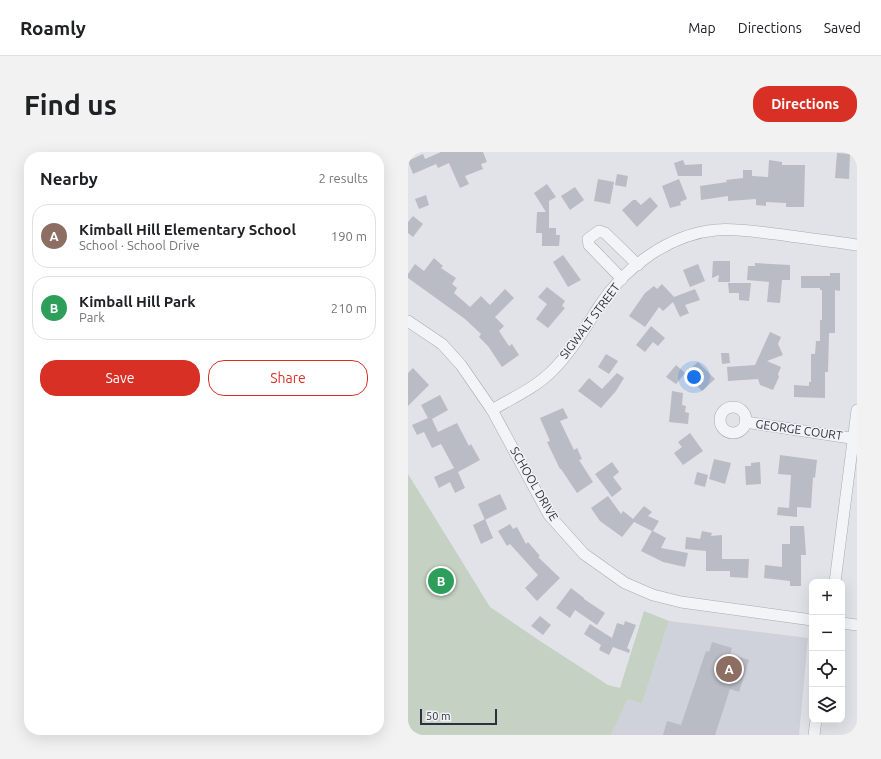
<!DOCTYPE html>
<meta charset="utf-8">
<style>
:root{--surface:#fff;--page:#f2f2f2;--text:#202124;--muted:#757577;--line:#e0e0e0;--accent:#d93025}
body{margin:0;font-family:Ubuntu,sans-serif;background:var(--page);color:var(--text)}
.controls{position:absolute;right:12px;bottom:12px;display:grid;overflow:hidden;border-radius:8px;box-shadow:0 4px 16px #0002}
.controls button{width:36px;height:36px;display:grid;place-items:center;padding:0;border:0;border-bottom:1px solid var(--line);background:var(--surface);color:var(--text);font:20px sans-serif}
.scale{position:absolute;left:12px;bottom:10px;width:77px;box-sizing:border-box;padding-left:4px;border:2px solid #2b313e;border-top:0;font-size:11px;line-height:14px;white-space:nowrap;color:#2b313e;-webkit-text-stroke:3px #f0f2f6;paint-order:stroke}
.you{position:absolute;left:286px;top:225px;width:14px;height:14px;margin:-10px;border:3px solid #fff;border-radius:50%;background:#1a73e8;box-shadow:0 0 0 6px #1a73e833}
.badge{display:grid;place-items:center;width:26px;height:26px;border-radius:50%;background:var(--accent);color:#fff;font-size:13px;font-weight:700}
.pin{position:absolute;translate:-50% -50%;border:2px solid #fff;box-shadow:0 1px 4px #0006}
.list{margin:0;padding:0;list-style:none}
h2{display:flex;justify-content:space-between;align-items:center;height:52px;margin:0;padding:0 16px;font-size:17px}
h2 small{font-size:13px;font-weight:400;color:var(--muted)}
.list li{display:grid;grid-template-columns:26px 1fr auto;gap:12px;align-items:center;box-sizing:border-box;height:64px;margin:0 8px 8px;padding:0 8px;border:1px solid var(--line);border-radius:16px}
.list b{display:block;font-size:15px;white-space:nowrap}
.list p{margin:0;font-size:13px;white-space:nowrap;color:var(--muted)}
.list em{font-size:13px;font-style:normal;color:var(--muted)}
.actions{display:flex;gap:8px;padding:12px 16px}
.actions a{flex:1;padding:9px 0;border:1px solid var(--accent);border-radius:16px;text-align:center;font-size:14px;color:var(--accent)}
.actions .main{background:var(--accent);color:#fff}
.icon{flex:none;width:22px;height:22px;fill:none;stroke:currentColor;stroke-width:2;stroke-linecap:round;stroke-linejoin:round}
.map{position:relative;flex:none;width:449px;height:583px;overflow:hidden;border-radius:16px}
header{display:flex;align-items:center;gap:24px;box-sizing:border-box;height:56px;padding:0 20px;background:var(--surface);border-bottom:1px solid var(--line)}
header strong{font-size:19px}
nav{display:flex;gap:22px;margin-inline-start:auto;font-size:14px}
.intro{display:flex;align-items:center;justify-content:space-between;box-sizing:border-box;height:96px;padding:0 24px}
h1{margin:0;font-size:28px}
.button{padding:10px 18px;border-radius:16px;background:var(--accent);color:#fff;font-size:14px;font-weight:700}
main{display:flex;gap:24px;padding:0 24px}
aside{flex:1;background:var(--surface);border-radius:16px;box-shadow:0 4px 16px #0002}
.map>svg:first-child{display:block}
.built{fill:#cfd2da}
.green{fill:#c5d1c3}
.building{fill:#b9bcc4}
.lines{fill:none;stroke-linecap:round;stroke-linejoin:round}
.minor-casing{stroke:#a7aab2;stroke-width:12}
.minor{stroke:#f3f4f7;stroke-width:11}
.labels{text-anchor:middle;stroke-width:3;stroke-linejoin:round;paint-order:stroke}
.street-label{font-size:12px;fill:#2b313e;stroke:#f0f2f6}
</style>
<header>
<strong>Roamly</strong>
<nav><a>Map</a><a>Directions</a><a>Saved</a></nav>
</header>
<div class="intro"><h1>Find us</h1><a class="button">Directions</a></div>
<main>
<aside>
<h2>Nearby<small>2 results</small></h2>
<ul class="list">
<li><span class="badge" style="background:#8d6e63">A</span><div><b>Kimball Hill Elementary School</b><p>School · School Drive</p></div><em>190 m</em></li>
<li><span class="badge" style="background:#2e9e5b">B</span><div><b>Kimball Hill Park</b><p>Park</p></div><em>210 m</em></li>
</ul>
<div class="actions"><a class="main">Save</a><a>Share</a></div>
</aside>
<div class="map">
<svg width="449" height="583" viewBox="0 0 449 583">
<rect width="100%" height="100%" fill="#e1e3e8"/>
<polygon class="built" points="261,469 400,486 391,583 203,583 220,547 234,552"/>
<polygon class="green" points="0,322 82,455 132,489 200,533 212,536 236,459 261,469 234,552 220,547 203,583 0,583"/>
<g class="building">
<polygon points="33,0 75,0 79,10 73,12 75,17 57,24 61,32 52,36 41,11 30,16 28,12 5,22 0,9 15,2 17,7"/>
<polygon points="429,1 442,2 441,27 427,26"/>
<polygon points="275,8 277,13 294,12 294,24 270,24 266,11"/>
<polygon points="361,8 374,10 374,13 397,13 396,55 378,55 378,51 358,50 358,54 348,53 348,47 320,49 320,44 293,48 292,34 319,30 318,28 335,26 335,18 344,18 344,24 360,25"/>
<polygon points="209,22 220,24 218,35 207,33"/>
<polygon points="190,27 206,30 202,52 186,49"/>
<polygon points="271,27 279,47 272,50 273,53 262,56 254,34"/>
<polygon points="139,32 148,45 141,49 141,76 148,76 148,83 152,83 151,94 134,94 134,81 128,81 129,60 138,60 126,41"/>
<polygon points="167,35 176,48 162,58 153,44"/>
<polygon points="18,43 21,53 11,57 7,47"/>
<polygon points="242,45 250,54 229,75 214,58 225,48 228,48 233,53"/>
<polygon points="5,64 15,72 5,85 0,81 0,70"/>
<polygon points="155,103 173,128 160,135 145,110"/>
<polygon points="26,106 35,114 33,116 48,126 44,132 49,136 46,141 62,155 73,144 82,153 97,137 106,146 87,165 96,174 91,179 101,194 104,192 111,203 94,215 80,194 71,185 73,182 57,167 0,126 0,122 7,112 16,119"/>
<polygon points="305,109 322,109 322,130 310,130 311,123 304,126"/>
<polygon points="347,111 382,113 382,128 374,128 372,151 359,150 361,130 339,128 340,114 347,114"/>
<polygon points="290,112 297,129 282,135 275,118"/>
<polygon points="422,121 432,121 432,139 427,138 427,181 421,181 420,220 417,220 417,246 386,245 386,233 401,234 401,230 403,230 403,202 407,202 408,189 412,189 412,168 414,168 414,138 412,138 412,136 393,136 393,124 422,124"/>
<polygon points="320,131 343,131 341,149 331,148 331,141 321,141"/>
<polygon points="254,132 266,145 287,137 292,148 277,153 281,161 272,165 265,150 255,159 251,155 237,175 221,164 237,141 246,134 249,137"/>
<polygon points="139,135 157,149 154,154 157,156 140,176 128,167 139,152 130,145"/>
<polygon points="243,174 257,186 250,194 245,190 237,200 228,193"/>
<polygon points="362,180 373,185 370,192 375,203 359,209 373,215 370,222 371,225 365,238 352,233 350,227 320,229 319,215 347,213"/>
<polygon points="313,201 321,201 322,211 314,212"/>
<polygon points="198,202 210,209 201,222 190,215"/>
<polygon points="290,210 307,227 294,239 277,221"/>
<polygon points="268,213 277,221 268,232 258,225"/>
<polygon points="5,216 21,233 0,254 0,221"/>
<polygon points="209,221 216,226 208,239 193,256 170,239 181,226 194,237"/>
<polygon points="264,239 275,241 274,253 278,254 277,260 281,261 280,272 261,270"/>
<polygon points="32,243 40,258 24,267 30,280 49,271 61,294 63,292 72,308 50,320 57,336 47,341 42,330 31,336 26,325 46,316 33,292 24,296 16,280 9,283 4,273 20,266 13,253"/>
<polygon points="155,256 160,266 152,269 166,298 169,296 174,307 171,308 185,330 169,341 153,317 152,317 139,290 142,289 132,266"/>
<polygon points="282,281 295,299 275,313 266,301 274,295 270,290"/>
<polygon points="372,303 409,308 407,326 405,325 403,356 389,355 389,365 369,363 370,355 381,356 383,323 370,322"/>
<polygon points="306,307 323,311 317,332 301,327"/>
<polygon points="204,310 211,320 205,325 214,337 204,345 187,322"/>
<polygon points="352,310 353,332 338,333 337,314 343,314 343,311"/>
<polygon points="289,320 300,323 297,335 286,332"/>
<polygon points="92,342 99,357 77,368 70,352"/>
<polygon points="200,344 213,362 215,359 225,367 236,354 244,360 240,364 251,369 245,379 258,386 253,396 280,401 277,415 255,410 233,399 244,379 226,370 214,385 192,369 183,356"/>
<polygon points="77,367 85,386 73,392 65,373"/>
<polygon points="102,372 105,377 109,375 118,392 120,390 132,404 130,405 152,426 129,449 117,436 130,423 102,392 99,394 90,379"/>
<polygon points="382,374 396,374 398,403 393,403 393,434 382,434 382,429 356,426 357,413 374,415 374,392 382,392"/>
<polygon points="294,379 304,381 303,384 314,383 314,407 341,407 340,426 322,425 322,419 298,419 298,399 277,397 278,385 292,387"/>
<polygon points="163,436 176,446 176,447 197,461 189,473 167,458 162,466 148,456"/>
<polygon points="132,464 143,473 135,483 123,474"/>
<polygon points="217,469 228,473 219,496 222,498 221,501 205,495 201,503 191,498 193,493 176,482 182,472 204,486 209,471 216,473"/>
<polygon points="304,490 324,496 322,502 341,508 331,540 322,537 307,583 255,583 259,569 273,573 298,499 301,500"/>
</g>
<g class="lines">
<defs>
<g id="minor">
<polyline points="214,127 181,93 180,87 191,79 197,81 230,113"/>
<polyline points="0,169 34,192 53,213 84,258 141,363 176,402 217,431 245,443 273,450 404,468"/>
<circle cx="325" cy="268" r="13"/>
<path d="M84,258C104,246 127,236 144,219C164,199 177,176 192,153C217,115 262,82 308,78C327,76 348,80 368,82C395,86 422,89 449,93"/>
<polyline points="337,270 449,287"/>
<polyline points="427,430 449,258"/>
<polyline points="434,471 449,473"/>
<polyline points="406,583 408,568"/>
</g>
</defs>
<use href="#minor" class="minor-casing"/>
<use href="#minor" class="minor"/>
</g>
<g class="labels">
<g class="street-label">
<text transform="translate(182 169) rotate(-53)" y="4">SIGWALT STREET</text>
<text transform="translate(391 278) rotate(8)" y="4">GEORGE COURT</text>
<text transform="translate(126 332) rotate(60)" y="4">SCHOOL DRIVE</text>
</g>
</g>
</svg>
<div class="controls">
<button>+</button>
<button>−</button>
<button><svg class="icon" aria-label="locate" viewBox="0 0 24 24"><circle cx="12" cy="12" r="6"/><path d="M12 2v4M12 18v4M2 12h4M18 12h4"/></svg></button>
<button><svg class="icon" aria-label="layers" viewBox="0 0 24 24"><path d="M12 4l9 5-9 5-9-5zM3 14l9 5 9-5"/></svg></button>
</div>
<div class="scale">50 m</div>
<div class="you"></div>
<div class="pin badge" style="left:321px;top:517px;background:#8d6e63">A</div>
<div class="pin badge" style="left:33px;top:429px;background:#2e9e5b">B</div>
</div>
</main>
